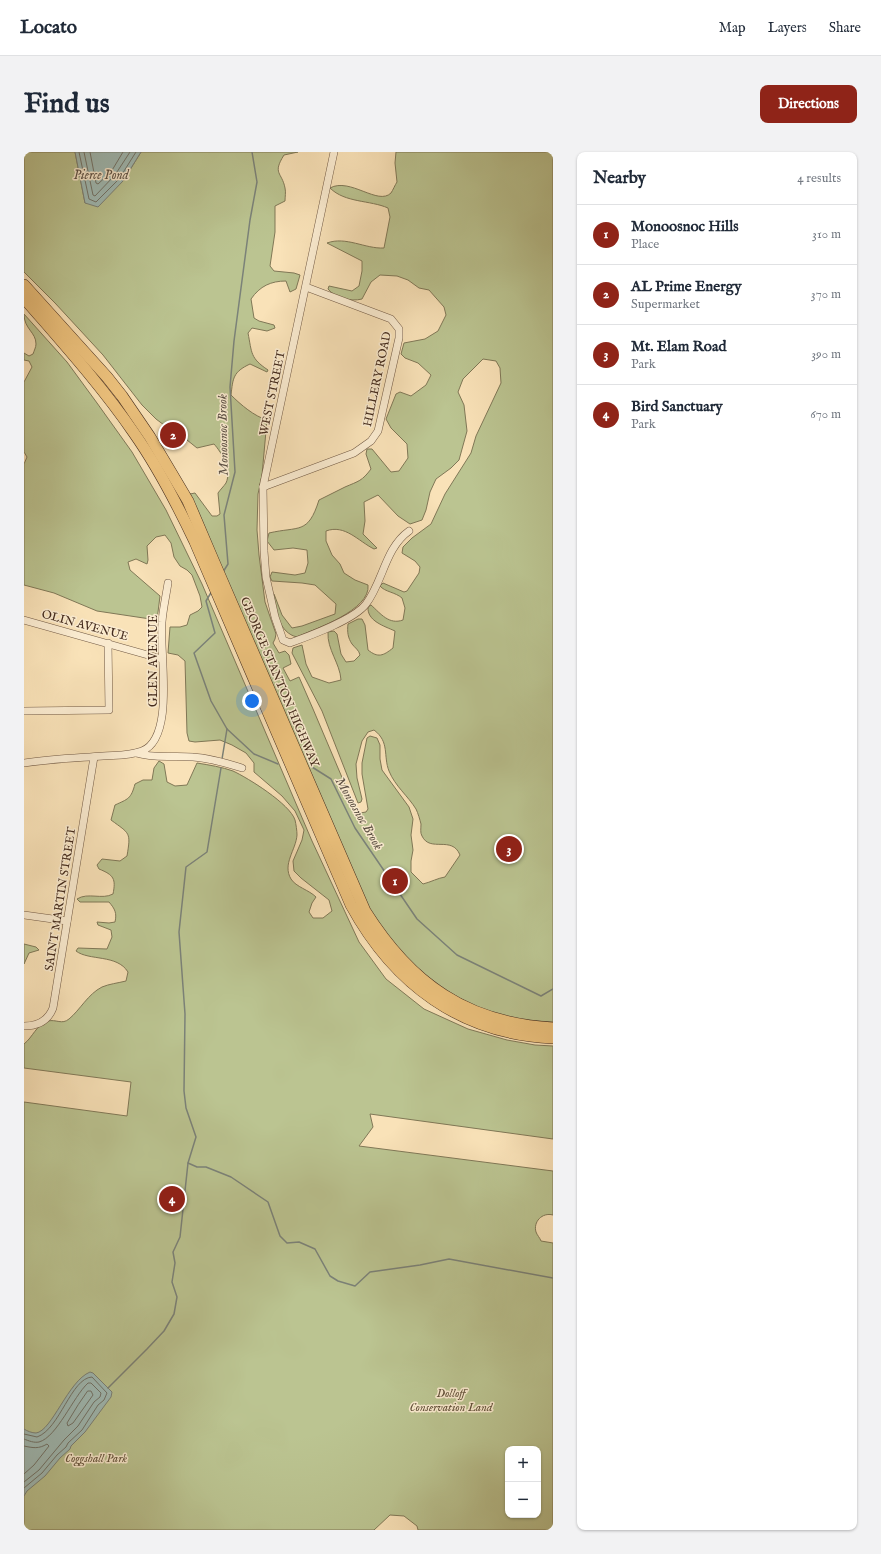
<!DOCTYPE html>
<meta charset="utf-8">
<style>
:root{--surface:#fff;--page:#f2f2f3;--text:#1f2937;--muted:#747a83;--line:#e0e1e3;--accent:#8f2418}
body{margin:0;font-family:"IM FELL English",serif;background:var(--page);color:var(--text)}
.controls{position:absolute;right:12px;bottom:12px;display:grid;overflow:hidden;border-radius:8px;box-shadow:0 1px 3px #0004}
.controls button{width:36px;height:36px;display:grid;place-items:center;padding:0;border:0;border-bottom:1px solid var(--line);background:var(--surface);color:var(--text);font:20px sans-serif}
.you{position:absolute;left:228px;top:549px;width:14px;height:14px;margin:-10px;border:3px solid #fff;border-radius:50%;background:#1a73e8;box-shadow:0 0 0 6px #1a73e833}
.badge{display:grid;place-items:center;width:26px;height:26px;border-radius:50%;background:var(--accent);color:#fff;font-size:13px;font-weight:700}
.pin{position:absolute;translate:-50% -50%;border:2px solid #fff;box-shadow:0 1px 4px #0006}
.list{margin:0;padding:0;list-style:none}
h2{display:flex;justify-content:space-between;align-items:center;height:52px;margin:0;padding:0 16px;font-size:17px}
h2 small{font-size:13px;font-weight:400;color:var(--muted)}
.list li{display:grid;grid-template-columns:26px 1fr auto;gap:12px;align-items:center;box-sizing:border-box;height:60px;padding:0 16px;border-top:1px solid var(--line)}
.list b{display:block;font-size:15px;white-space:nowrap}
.list p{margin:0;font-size:13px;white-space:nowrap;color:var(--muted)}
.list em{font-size:13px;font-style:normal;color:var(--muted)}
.map{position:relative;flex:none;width:529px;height:1378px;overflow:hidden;border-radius:8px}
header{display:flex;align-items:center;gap:24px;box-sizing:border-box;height:56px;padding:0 20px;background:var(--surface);border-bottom:1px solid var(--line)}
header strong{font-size:19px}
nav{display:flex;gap:22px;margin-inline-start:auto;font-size:14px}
.intro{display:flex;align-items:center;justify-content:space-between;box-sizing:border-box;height:96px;padding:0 24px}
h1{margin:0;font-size:28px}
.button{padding:10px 18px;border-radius:8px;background:var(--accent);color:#fff;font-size:14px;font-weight:700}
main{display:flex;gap:24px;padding:0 24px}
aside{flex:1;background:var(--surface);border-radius:8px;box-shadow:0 1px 3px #0004}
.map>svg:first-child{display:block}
.green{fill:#bbc491;stroke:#807857;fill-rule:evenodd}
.water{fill:#a0bcb7;stroke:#7b8279}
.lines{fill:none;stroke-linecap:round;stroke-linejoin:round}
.shore{stroke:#72746a;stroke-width:1}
.stream{stroke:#7b8279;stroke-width:1.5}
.minor-casing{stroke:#715944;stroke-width:8}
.highway-casing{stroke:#442b1d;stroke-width:12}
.minor{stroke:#fbecd1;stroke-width:7}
.highway{stroke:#ecc17c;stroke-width:11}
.labels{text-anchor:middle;stroke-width:3;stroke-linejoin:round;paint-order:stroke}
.street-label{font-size:12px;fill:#442b1d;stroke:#fbecd1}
.park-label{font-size:12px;font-style:italic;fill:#62513a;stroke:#fbecd1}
.water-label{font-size:13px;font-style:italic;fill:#5b4f44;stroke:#fbecd1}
</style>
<header>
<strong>Locato</strong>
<nav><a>Map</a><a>Layers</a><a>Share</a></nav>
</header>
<div class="intro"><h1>Find us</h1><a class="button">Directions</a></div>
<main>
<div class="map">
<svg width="529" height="1378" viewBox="0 0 529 1378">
<rect width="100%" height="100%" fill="#f9e2b8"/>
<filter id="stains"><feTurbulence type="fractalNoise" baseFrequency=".005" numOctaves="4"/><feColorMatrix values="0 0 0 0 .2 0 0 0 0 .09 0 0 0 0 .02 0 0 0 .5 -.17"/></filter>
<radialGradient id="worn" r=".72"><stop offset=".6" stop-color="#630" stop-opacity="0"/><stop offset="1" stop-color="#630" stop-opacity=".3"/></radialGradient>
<g class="green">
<path d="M0,0H51L61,51L99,29L117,0H274L260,3C248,22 258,20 261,36C262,40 261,45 261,49L251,54V80L246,114L250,119L270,121L276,123L272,137L266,140L262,129C247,129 236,134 227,147L230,166L235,169L250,173L251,176L243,179L228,176L224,181C228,201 226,206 244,218L243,220L226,212C209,220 209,226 207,243C217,253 230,264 243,268L238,323L234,342L233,378L235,403L241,450L252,482L251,487L249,491L255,501L261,499L265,503L267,512L259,516L266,529L275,525L289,557L328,649L333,658L336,661L342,660L344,657L338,622V611L343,586L346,584L353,586L356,593V607L358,618L385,655L389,667L387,683L389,698L387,709V720L399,732C407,730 414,726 421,725L436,703C428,683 406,701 398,684C396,681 397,676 397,672C396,668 394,661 392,657C384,644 371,634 365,619C359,604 366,590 350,578L344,580L338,589L332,612L333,626L338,647L337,650L334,651L298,559L268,501L269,496L278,493L282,512L288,525L305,531L317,528C316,511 303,498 304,480L310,479L313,482L317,502L322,510L330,509L336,503C335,498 331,496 328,492C324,486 323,480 324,472L334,467H338L341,473L344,498C354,506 359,504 369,496L371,479C360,474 343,469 344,455L347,453C357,462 365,473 379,468L381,456L378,446C371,440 361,440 356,434L359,431L380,440L383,439L395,421L396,415L391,409L378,401L379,395L388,386L407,372L421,342L447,301L452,284L477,231L476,216L472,209L459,207L439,227L434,240L440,253L443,279L435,308L427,316L412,327L406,340L402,358L398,368L386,372L374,364L354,343L340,350L341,369L339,382L353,396L350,397C334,389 321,372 302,379V389L308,403L316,412L320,421L331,428L344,433C347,458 291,477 273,485C255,481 252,459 248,443L250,442L258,463L268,476L278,474L311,462L312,452L291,433L278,431L248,429L246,425L248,420L271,423L281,421L284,411L283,398L269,396L250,398L243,389L245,381C275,374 284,383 295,348C304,344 312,339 321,335C335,329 338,329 347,317L342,302L343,297H348L367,320L375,319L384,306L383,292L367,276L362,267L372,242L376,240L387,244L402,233L407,223L394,211L381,206L377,202L380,191L401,187L414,179L422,163L420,155L405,138L395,136L384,128L373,124L356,123L347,130L338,147C327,150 311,146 304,137L305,134L328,139L335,134L338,119V109L303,91C322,84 341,97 360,96L366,65L364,56C346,48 321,51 306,36C326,25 354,54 367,41C369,38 371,33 373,30L371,11L372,0H529V870C516,869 502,869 489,867C440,857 388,818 358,778C349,765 342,749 334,735L167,347L166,342L171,341L188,364H193L196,362L194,341C196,338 200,334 202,331C208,318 198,301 190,292L173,296L148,276L140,273L132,267L118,253L79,203L31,151L0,120Z"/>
<path d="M0,162L43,210L73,251L108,300L142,358L178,432L288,689L335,790L362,827L400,857L444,877L483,888L511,893L529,894V987L346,962L349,975L335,994L529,1019V1063C518,1060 509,1070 512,1080C513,1083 516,1086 517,1089L529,1091V1378H394L393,1374L380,1364L366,1363L350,1378H0V950L103,964L107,930L0,916V892C9,885 12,873 24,869C32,867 38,873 45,867C56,858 64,842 78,835C85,832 94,831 102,829L104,820C93,802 65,809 52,799L54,796L83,797L88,785L87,778L74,773L73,770L85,771L91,770C93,761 91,757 85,750H56L53,747C64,740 78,748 89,742C92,727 90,723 75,717L73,713L78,707L96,709L103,704C107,680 106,682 87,668L91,653C104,647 107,647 111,632L119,628H128L130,616L135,609L140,612L143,630L151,634L163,633L173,611C185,613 198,615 209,619C224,626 266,652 271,668C272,672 273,679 273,683C272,698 258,712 267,727C272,735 285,738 292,745L288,751L285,760L289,766H299L308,759L305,748L277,726L270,719L269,709L278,688L280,678L271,659L258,644L230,620V611L222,601L208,593L196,588L171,590L165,589L163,581L161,509L154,503L144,501L146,475H156L163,473L166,463L174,459L178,455L176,444L168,423L163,418L156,414L150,405L147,391L141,383L132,385L123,394L124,408L123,412L112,407L104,410L106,418L136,444L133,468L73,459L30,441L0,433V312L3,305L0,300V230L8,215L5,209L0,208V201L5,204L9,202C10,199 12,195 12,192C12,180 0,177 0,162ZM484,1297H514V1363H484Z"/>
<polygon points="0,792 12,795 15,798 5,801 0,812"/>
</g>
<g class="water">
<polygon points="51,0 117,0 99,29 74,55 61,51"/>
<path d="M66,1220L69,1221L88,1240L87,1245L61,1280L47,1294L46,1297L36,1306L21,1324L3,1339L0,1344V1277C3,1279 8,1281 12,1281C28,1279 44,1229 66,1220Z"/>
</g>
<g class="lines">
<g class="shore">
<polyline points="55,0 65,47 72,50 95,27 112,0"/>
<polyline points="60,0 69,43 71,44 91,23 106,0"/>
<polyline points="66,0 72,31 74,32 87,20 99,0"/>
<polygon points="64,1239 67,1239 69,1243 49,1271 44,1274 43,1271 54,1253"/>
<path d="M0,1282L13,1285C36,1277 47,1226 68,1225L83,1241L80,1248L74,1253L58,1278L44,1291L42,1295L33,1303L18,1321L0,1336"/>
<path d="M0,1287C5,1289 10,1291 15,1290C33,1285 49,1245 64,1231H67L77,1241L76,1245L70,1250L54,1274L40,1288L15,1318L0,1330"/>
<path d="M0,1294C9,1296 15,1297 23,1292L25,1294L10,1313L0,1322"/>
</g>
<g class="stream">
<polyline points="199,420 204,412 200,363 211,320 206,235 210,189 226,68 233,30 228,0"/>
<polyline points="188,439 182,449 191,481 170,501 187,549 203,577 230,602 254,612"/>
<polyline points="198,607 203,577"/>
<polyline points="288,615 307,627 331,676 393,767 433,803 517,844 529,837"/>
<polyline points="164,1011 173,1015 182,1015 207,1025 244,1050 256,1084 263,1091 275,1090 291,1097 306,1124 314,1129 331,1134 346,1120 396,1113 425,1107 529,1126"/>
<polyline points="84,1236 123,1197 140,1179 150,1162 153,1145 148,1130 151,1111 149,1100 156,1085 164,1011 172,985 162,956 160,939 161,862 155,780 162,715 183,700 197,616"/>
</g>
<defs>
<g id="minor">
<path d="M310,0L239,335L240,399L242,425L251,465L259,488L266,491C285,484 330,468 342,452C359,430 361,396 385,379"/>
<polyline points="239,335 330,301 347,289 354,279 375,186 375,177 367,167 282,135"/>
<polyline points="0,468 138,507"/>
<polyline points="0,559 85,558 84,491"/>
<path d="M112,601C131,607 149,603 169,605C185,606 202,611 218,616"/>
<path d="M0,611C26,607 52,606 79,604C92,603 105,604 118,599C152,586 135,500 138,470C139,457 142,444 144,431"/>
<polyline points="0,763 43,769"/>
<path d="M0,874C14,874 24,869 29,856L70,605"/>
</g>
<g id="highway">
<path d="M0,133L83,225L98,244L126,285L151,327L164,349L190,410L341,759C387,832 442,871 529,876"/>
<path d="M0,146C38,190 77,233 110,281C134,315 153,352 171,390L327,753C370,832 437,882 529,886"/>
</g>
</defs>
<use href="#minor" class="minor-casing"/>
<use href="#highway" class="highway-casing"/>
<use href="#minor" class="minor"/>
<use href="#highway" class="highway"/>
</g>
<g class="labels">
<g class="street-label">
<text transform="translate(353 227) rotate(-78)" y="4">HILLERY ROAD</text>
<text transform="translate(248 241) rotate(-78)" y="4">WEST STREET</text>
<text transform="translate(61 473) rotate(15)" y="4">OLIN AVENUE</text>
<text transform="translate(129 509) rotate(-90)" y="4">GLEN AVENUE</text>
<text transform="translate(256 530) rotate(67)" y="4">GEORGE STANTON HIGHWAY</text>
<text transform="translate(36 747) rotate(-81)" y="4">SAINT MARTIN STREET</text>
</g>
<g class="park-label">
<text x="427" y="1245">Dolloff<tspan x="427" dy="14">Conservation Land</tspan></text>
<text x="72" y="1310">Coggshall Park</text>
</g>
<g class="water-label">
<text x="77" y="27">Pierce Pond</text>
<text transform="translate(198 283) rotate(-91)" y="5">Monoosnoc Brook</text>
<text transform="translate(336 661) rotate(60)" y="5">Monoosnoc Brook</text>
</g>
</g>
<rect width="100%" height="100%" filter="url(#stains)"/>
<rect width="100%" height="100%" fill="url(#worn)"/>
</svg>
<div class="controls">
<button>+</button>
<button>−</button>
</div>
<div class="you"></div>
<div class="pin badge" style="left:371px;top:729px">1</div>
<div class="pin badge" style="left:149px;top:283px">2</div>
<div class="pin badge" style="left:485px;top:697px">3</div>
<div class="pin badge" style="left:148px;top:1047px">4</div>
</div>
<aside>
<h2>Nearby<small>4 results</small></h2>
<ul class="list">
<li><span class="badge">1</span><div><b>Monoosnoc Hills</b><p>Place</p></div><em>310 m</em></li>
<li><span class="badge">2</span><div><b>AL Prime Energy</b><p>Supermarket</p></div><em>370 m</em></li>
<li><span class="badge">3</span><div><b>Mt. Elam Road</b><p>Park</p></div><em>390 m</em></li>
<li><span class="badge">4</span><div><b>Bird Sanctuary</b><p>Park</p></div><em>670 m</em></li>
</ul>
</aside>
</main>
